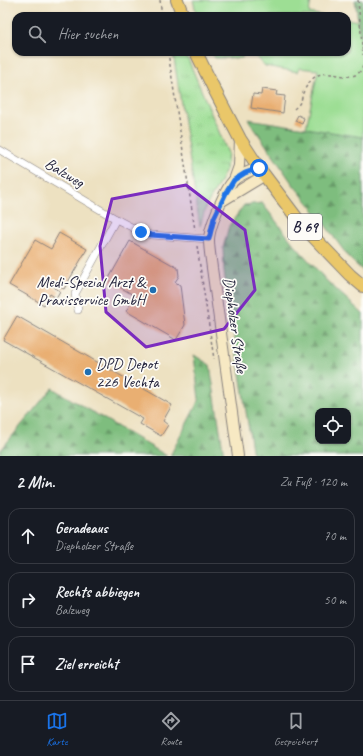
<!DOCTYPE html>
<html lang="de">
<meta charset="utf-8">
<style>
:root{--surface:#171b24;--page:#242831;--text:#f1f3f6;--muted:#9ea1a6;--line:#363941;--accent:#1a73e8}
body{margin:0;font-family:Caveat,sans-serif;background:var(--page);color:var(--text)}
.controls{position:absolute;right:12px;bottom:12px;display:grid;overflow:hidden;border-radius:8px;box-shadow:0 1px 3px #0004}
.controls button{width:36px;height:36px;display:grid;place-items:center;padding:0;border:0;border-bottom:1px solid var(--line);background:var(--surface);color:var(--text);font:20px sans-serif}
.stop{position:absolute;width:12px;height:12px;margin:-9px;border:3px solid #1a73e8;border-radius:50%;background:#fff}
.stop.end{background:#1a73e8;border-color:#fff;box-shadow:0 1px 4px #0008}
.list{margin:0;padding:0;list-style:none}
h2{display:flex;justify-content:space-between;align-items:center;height:52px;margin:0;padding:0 16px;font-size:17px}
h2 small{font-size:13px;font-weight:400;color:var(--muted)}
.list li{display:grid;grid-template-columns:26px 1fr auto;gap:12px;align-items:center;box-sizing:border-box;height:56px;margin:0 8px 8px;padding:0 8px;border:1px solid var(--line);border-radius:12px}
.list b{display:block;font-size:15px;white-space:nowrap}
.list p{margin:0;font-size:13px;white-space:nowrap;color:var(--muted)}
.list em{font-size:13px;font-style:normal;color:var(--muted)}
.icon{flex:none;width:22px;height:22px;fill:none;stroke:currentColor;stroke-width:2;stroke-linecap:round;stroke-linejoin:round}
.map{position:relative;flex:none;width:363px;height:456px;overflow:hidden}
.search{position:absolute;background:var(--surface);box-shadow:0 1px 3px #0004;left:12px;right:12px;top:12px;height:44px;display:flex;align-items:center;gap:10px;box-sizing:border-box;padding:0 14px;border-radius:12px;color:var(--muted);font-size:15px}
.sheet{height:244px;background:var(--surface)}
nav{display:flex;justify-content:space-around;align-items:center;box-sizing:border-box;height:56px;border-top:1px solid var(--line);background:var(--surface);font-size:11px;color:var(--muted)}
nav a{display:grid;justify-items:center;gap:2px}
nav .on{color:var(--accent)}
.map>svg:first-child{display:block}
.grass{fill:url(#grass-tufts);stroke:#608068}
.forest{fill:url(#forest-firs);stroke:#50705c;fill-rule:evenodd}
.garden{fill:#9dde94;stroke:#608068}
.building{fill:#e9af72}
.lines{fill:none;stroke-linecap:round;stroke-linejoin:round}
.minor-casing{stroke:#88827e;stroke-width:8}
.secondary-casing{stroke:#88827e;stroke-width:12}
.primary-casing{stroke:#88827e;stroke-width:14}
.path{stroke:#88827e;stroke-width:1.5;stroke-dasharray:3 3;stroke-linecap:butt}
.minor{stroke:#fff;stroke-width:7}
.secondary{stroke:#f7e9c3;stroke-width:10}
.primary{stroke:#eac769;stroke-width:12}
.route{stroke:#1a73e8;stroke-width:5}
.marked{fill:#7b2cbf;fill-opacity:0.2;stroke:#7b2cbf;stroke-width:3;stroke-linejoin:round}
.poi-dot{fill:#1f6fb2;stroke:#fdfcf7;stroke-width:1.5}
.labels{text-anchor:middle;stroke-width:3.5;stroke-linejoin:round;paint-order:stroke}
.shield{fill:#fdfcf7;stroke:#646373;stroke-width:1}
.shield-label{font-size:15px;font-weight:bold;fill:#22223b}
.street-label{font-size:16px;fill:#22223b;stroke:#fdfcf7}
.poi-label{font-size:16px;fill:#22223b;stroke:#fdfcf7;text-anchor:end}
</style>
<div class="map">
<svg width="363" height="456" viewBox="0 0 363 456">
<defs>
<pattern id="grass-tufts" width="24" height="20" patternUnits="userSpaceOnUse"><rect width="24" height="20" fill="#9dde94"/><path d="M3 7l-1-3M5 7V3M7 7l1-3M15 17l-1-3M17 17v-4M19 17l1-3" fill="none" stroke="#87be80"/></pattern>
<pattern id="forest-firs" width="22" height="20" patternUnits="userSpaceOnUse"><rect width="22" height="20" fill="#7ebd7e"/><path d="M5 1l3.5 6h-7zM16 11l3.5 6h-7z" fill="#679968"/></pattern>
</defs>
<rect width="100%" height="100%" fill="#fdfcf7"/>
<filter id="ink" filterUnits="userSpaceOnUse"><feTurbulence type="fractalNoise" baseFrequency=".025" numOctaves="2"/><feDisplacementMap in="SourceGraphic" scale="8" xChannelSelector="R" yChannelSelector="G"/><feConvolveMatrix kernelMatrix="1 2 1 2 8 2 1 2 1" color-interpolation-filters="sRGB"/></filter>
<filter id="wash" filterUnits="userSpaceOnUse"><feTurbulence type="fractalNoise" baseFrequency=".012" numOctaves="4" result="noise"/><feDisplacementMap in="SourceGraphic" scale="16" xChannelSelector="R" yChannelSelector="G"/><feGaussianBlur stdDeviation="0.9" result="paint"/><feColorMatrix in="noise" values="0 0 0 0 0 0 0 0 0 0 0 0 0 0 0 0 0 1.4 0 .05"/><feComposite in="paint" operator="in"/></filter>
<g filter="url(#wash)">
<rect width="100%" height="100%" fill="#ede1c1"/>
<polygon class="grass" points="173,52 185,52 228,153 226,169 219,184 206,206 200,226"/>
<g class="forest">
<polygon points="355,0 363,0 363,55"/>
<polygon points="248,119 363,137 363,271 349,258 318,215 292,183"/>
<path d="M262,203L293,243L327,281L363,314V456H253L224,272L223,248L229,226L244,205ZM318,411H348V441H318Z"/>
<polygon points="194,355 210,365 224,456 170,456 199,400"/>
<polygon points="52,388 167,456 0,456 0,451"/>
</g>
<g class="garden">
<polygon points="193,0 311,0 309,13 326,16 197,16"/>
<polygon points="347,19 358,21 363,55 363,137 306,128 318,70 299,68 298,72 265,66 257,57 243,55 242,58 215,58 212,52 347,52"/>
</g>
<g id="blocks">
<g class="building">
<polygon points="262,89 277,91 276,95 285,96 283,113 251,108 253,94 261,95"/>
<polygon points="298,115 304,118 302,124 295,121"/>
<polygon points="59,233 87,249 64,289 56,285 55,288 60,291 56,298 50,294 44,305 9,285 35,240 51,249 55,242 54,242"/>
<polygon points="130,241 178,268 179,276 175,282 180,285 185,325 176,340 126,311 135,296 108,280"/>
<polygon points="17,316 172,405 163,421 168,425 161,436 140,424 143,419 3,340"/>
</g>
</g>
</g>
<g filter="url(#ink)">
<use href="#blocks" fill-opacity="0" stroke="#88827e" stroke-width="1"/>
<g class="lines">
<defs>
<g id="minor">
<polyline points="0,150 116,219 141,232 151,235 209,239"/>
<polyline points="78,310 75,294 116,219"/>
</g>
<g id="secondary">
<polyline points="234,180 239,166 240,139"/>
<polyline points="222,201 265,175"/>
<path d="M238,456L212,268C211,259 209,249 209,240C209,228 225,188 234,180C239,175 252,170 259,168"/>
</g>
<g id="primary">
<polyline points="177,0 183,16"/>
<polyline points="196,52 213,87 240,139 259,168 302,225 350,275 363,286"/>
</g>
</defs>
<use href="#minor" class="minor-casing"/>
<use href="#secondary" class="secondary-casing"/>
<use href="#primary" class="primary-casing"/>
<g class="path">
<polyline points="160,0 162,16"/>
<polyline points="358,0 363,55"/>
<polyline points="168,52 195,230"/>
<path d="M294,109C296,107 299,105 300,102C302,100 302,96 303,93C306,86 313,75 322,74C336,71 356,85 363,66"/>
<polyline points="197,246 214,359"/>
</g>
<use href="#minor" class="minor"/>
<use href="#secondary" class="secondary"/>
<use href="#primary" class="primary"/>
</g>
</g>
<g class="lines" filter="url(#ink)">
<polyline class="route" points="141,232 151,235 209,239 214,218 226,193 234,180 245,173 259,168"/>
</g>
<path class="marked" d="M186,185L245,230L255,290L224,329L146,347L106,312L100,246L112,199Z"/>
<g class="poi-dot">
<circle cx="153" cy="290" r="4"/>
<circle cx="88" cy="372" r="4"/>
</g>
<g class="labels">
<rect class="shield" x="288" y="214" width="34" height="26" rx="3"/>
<g class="shield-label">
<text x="305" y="232">B 69</text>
</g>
<g class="street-label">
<text transform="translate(65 172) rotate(31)" y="6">Balzweg</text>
<text transform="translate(236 325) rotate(82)" y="6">Diepholzer Straße</text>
</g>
<g class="poi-label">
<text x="145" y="287">Medi-Spezial Arzt &amp;<tspan x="145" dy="18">Praxisservice GmbH</tspan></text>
<text x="96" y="369" text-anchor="start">DPD Depot<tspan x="96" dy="18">226 Vechta</tspan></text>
</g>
</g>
</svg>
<div class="controls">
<button><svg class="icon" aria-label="locate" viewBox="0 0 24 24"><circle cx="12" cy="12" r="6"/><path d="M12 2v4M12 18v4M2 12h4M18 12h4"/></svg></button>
</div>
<div class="stop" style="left:259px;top:168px"></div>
<div class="stop end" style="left:141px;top:232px"></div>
<div class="search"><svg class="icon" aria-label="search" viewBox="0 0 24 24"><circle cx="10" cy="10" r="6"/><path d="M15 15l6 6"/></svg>Hier suchen</div>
</div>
<section class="sheet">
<h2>2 Min.<small>Zu Fuß · 120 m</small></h2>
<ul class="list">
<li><svg class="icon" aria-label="ahead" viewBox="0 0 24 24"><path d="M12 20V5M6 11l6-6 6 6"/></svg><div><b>Geradeaus</b><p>Diepholzer Straße</p></div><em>70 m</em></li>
<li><svg class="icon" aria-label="right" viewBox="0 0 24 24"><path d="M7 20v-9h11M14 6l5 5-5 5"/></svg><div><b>Rechts abbiegen</b><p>Balzweg</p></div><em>50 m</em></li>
<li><svg class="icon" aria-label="arrive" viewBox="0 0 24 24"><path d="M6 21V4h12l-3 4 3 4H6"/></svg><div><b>Ziel erreicht</b></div></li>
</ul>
</section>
<nav>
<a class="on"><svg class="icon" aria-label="map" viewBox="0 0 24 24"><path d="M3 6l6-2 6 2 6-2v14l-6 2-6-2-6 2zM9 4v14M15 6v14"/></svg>Karte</a>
<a><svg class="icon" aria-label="directions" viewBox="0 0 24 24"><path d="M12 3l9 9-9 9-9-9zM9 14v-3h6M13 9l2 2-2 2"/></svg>Route</a>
<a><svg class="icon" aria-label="saved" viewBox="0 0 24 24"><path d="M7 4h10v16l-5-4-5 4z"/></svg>Gespeichert</a>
</nav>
